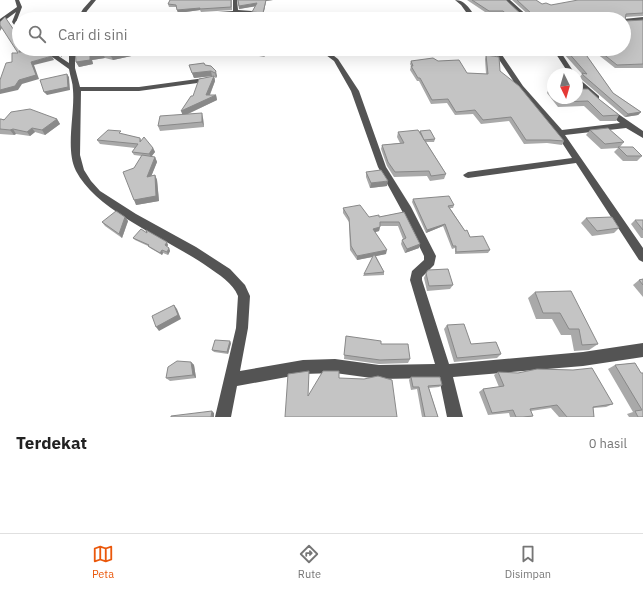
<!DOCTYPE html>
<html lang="id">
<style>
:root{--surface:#fff;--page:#f2f2f2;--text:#222;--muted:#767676;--line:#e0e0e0;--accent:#ea580c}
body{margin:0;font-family:"IBM Plex Sans",sans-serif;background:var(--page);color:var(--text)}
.compass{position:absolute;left:547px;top:68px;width:36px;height:36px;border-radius:50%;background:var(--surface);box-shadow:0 4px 16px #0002;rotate:175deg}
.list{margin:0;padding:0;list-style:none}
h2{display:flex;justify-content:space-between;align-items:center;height:52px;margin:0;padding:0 16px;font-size:17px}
h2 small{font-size:13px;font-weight:400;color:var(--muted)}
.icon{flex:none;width:22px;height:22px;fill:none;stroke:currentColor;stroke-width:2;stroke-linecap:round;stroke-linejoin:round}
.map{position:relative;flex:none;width:643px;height:417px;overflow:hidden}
.search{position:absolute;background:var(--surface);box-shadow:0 4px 16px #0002;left:12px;right:12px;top:12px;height:44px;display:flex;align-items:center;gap:10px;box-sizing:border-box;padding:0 14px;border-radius:22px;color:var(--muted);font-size:15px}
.sheet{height:116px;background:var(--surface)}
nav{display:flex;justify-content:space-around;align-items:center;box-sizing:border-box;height:56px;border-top:1px solid var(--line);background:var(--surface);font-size:11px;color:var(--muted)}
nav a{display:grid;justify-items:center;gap:2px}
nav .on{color:var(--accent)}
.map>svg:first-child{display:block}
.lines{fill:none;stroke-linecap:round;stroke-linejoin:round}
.minor{fill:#545454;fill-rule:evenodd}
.wall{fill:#a9a9a9}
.shaded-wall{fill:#898989}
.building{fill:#c4c4c4;stroke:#898989}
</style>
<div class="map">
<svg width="643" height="417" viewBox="0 0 643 417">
<rect width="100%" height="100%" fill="#fff"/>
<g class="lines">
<g class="minor">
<polygon points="15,0 19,0 22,7 17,20 19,31 12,22 16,12 0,24 0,19 17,7"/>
<polygon points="91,0 96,0 87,11 83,19 77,19 83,9"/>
<polygon points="233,0 237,0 238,10 252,11 250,19 244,19 247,13 238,13 172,19 139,19 142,17 233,11"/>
<path d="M455,0C466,0 471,11 477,19H471L461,5Z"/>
<polygon points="503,0 510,0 531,19 523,18 510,5"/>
<polygon points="643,17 643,21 624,23 624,19"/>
<path d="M41,49H48L69,63V49H75V68L80,87H139L212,77L215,79L212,81L139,91H81L80,155L84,170L91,181L100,191L136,214L196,247L230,269L245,285L250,296L248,328L240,371L303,360L335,359L379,365L435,364L410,280L412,271L424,260V256L402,211L378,167L351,91L334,61L318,49H325L338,59L359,91L386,167L411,207L436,256L434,265L422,277V280L449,364L583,352L643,343V357L583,366L453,377L463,417H447L439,378L379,379L335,373L303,374L237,386L231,417H215L236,328L238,296C233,283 218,274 208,267C170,240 97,212 76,171C65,149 75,114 73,90C73,83 70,76 69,69Z"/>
<polygon points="492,49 498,49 523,86 562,130 620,123 605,111 605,107 608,107 643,131 643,138 626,128 565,135 643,248 643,262 639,260 576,163 468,178 465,177 463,175 468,172 572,158 557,135 518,88"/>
<polygon points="559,49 565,49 562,54 575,74 569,74 556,54"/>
<polygon points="577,77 599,96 599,100 593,100 577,83"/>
</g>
</g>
<g class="wall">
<polygon points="170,0 232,0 232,10 201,12 200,10 178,13 177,7 169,7 168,4"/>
<polygon points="237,0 273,0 266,1 263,16 252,15 252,12 255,6 239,9"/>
<polygon points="467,0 506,0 523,16 531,17 512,0 536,0 542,4 551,5 643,0 643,16 625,17 625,21 643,20 643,68 615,68 591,49 624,49 624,19 507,19 502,14 488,14"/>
<polygon points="51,49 68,49 68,53 62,54 62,57"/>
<polygon points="75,49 136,55 113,60 105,58 92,60 93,64 79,67 76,62"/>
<polygon points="254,49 270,49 270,54 266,54 264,57 254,55"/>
<polygon points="566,49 582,49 613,93 641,112 638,115 625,117 581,79 580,77 582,74 564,54"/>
<polygon points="486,55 500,71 564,141 562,145 547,143 524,144 509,121 481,124 473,114 455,115 447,103 431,104 419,81 417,81 410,70 411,66 410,64 411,61 438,61 467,73 486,74 485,59"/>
<polygon points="189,65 205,65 211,66 217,76 216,78 214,77 215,81 210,95 216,95 217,100 188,114 203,118 204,127 160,131 158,126 182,115 193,96 213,76 212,76 194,78"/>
<polygon points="549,88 553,88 553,98 577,98 600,100 619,115 616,121 600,121 584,106 558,107 547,93"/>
<polygon points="0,119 57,119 60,124 45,135 35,132 30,136 16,134 14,135 0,134"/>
<polygon points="590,130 624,142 620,147 642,156 637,161 623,161 614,152 618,148 601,149 586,135"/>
<polygon points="420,131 435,139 434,142 426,142 446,174 444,179 430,181 427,176 394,177 387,166 381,149 382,145 400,143 397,137 398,132 419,132"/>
<polygon points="122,134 140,138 141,140 153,148 155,152 151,157 155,157 157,162 151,176 155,175 157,180 159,201 136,205 134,168 142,156 134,155 132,152 135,148 100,144 97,140"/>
<polygon points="366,172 387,186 370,188 366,177"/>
<polygon points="413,199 454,205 453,208 450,208 465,231 470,237 490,250 488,253 455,254 455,248 452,249 443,226 426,233 412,202"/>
<polygon points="343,208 369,217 379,217 404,212 419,248 405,253 401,244 402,240 403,239 398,226 380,226 379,231 375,232 386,254 376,256 384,272 384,275 363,276 364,274 373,257 357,260 350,250 349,222 343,213"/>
<polygon points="125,217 128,221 122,238 105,226 102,222"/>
<polygon points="586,218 619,228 614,233 592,236 581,223"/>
<polygon points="635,220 643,220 643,238 641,238 631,224"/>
<polygon points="147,233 168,245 167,247 169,248 170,251 168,255 163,253 162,255 150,248 148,246 135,240 133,238"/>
<polygon points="426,273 453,285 450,289 427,291 424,278"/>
<polygon points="643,279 643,297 633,285 639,280"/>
<polygon points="535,292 598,344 589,350 574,351 571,335 561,335 552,319 536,319 528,298"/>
<polygon points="447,325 471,344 501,354 497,358 454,362 444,329"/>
<polygon points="346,336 381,344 410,359 408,363 379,364 344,359"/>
<polygon points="231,343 228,354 214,352 212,350"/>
<polygon points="191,362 194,365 196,378 170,381 166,378"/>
<polygon points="635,363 643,417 629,417 627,414 633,412 608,369 615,365"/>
<polygon points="498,372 613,404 606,407 593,408 594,417 559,417 551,408 531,411 533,416 530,417 510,417 509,413 488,415 479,392 483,389 499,387 494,375"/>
<polygon points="411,377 442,385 439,387 429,388 438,417 422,417 417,389 411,390 409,380"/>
</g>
<g class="shaded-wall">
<polygon points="266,0 273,0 266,1 263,16 263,13"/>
<polygon points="257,3 257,6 239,9 239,6"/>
<polygon points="200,8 200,10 178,13 177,10"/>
<polygon points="0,25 2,28 0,31"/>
<polygon points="20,49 24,49 22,55 19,52"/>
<polygon points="65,49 68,49 68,53 62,54 62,57 60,52 60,50"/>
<polygon points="135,49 136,49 136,55 113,60 111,56"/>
<polygon points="266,51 266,54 264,57 264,54"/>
<polygon points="103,54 105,58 92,60 93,64 79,67 76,62 90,56"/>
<polygon points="52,56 54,60 34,65 39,79 22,84 18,90 0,94 0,90 19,80 31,62"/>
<polygon points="211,71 212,76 194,78 192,73"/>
<polygon points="216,71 217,76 216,78 215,73"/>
<polygon points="67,74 69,77 70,90 47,95 44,92"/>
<polygon points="214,76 215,81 208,99 216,95 217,100 183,116 181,111 206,95"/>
<polygon points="641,112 638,115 625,117 628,114"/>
<polygon points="202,113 203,118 204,127 202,122"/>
<polygon points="57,119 60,124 45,135 42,130"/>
<polygon points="32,128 35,132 30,136 27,132"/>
<polygon points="13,129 16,134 14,135 10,130"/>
<polygon points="153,148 155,152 151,157 149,154"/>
<polygon points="155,157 157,162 149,182 147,177"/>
<polygon points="155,175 157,180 159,201 136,205 134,200"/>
<polygon points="388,181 387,186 370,188 371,183"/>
<polygon points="125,217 128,221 122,238 119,234"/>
<polygon points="445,224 443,226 426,233 427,230"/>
<polygon points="380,227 379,231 372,233 373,229"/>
<polygon points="167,242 168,245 166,248 165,245"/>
<polygon points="420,244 419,248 405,253 407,249"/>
<polygon points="169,248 170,251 168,255 167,252"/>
<polygon points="162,250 163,253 162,255 160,253"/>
<polygon points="387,250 386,254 357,260 357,256"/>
<polygon points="174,305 177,309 181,319 159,331 156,327"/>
<polygon points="230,341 231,343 228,354 227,352"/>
<polygon points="191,362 194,365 196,378 193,375"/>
<polygon points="212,411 214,413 214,417 211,417"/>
</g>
<g class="building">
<polygon points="170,0 231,0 231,7 200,9 200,8 177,10 176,5 168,4"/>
<polygon points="238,0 266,0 263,13 252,12 257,3 239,6"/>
<polygon points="472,0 506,0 523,16 533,17 533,15 517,0 536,0 542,4 546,3 551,5 578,0 643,0 643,13 626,14 625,21 643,20 643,64 617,65 597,49 624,49 624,19 512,19 503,11 489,11"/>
<polygon points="5,17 18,36 19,36 19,49 20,49 19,52 37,51 41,49 52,56 31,62 36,75 19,80 15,86 0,90 0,80 6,63 12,62 12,53 18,53 0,25 0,22"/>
<polygon points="55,49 65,49 60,50 60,52"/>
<polygon points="75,49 135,49 135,51 111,56 103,54 90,56 90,60 76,62"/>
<polygon points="254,49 270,49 270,51 266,51 264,54 254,53"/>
<polygon points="566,49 582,49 613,93 641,112 628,114 583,75 582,73 587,74 566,50"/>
<polygon points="486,55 499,57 500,71 519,86 564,141 550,140 526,140 511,117 483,120 475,110 456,112 448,99 432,100 420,78 418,78 411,66 413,66 411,61 433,58 438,61 459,60 467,73 488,74"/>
<polygon points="204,63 205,65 211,66 216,71 215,73 211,71 192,73 189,65"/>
<polygon points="67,74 68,87 44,92 40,80"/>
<polygon points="214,76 206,95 216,95 181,111 191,96 193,96 199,79"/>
<polygon points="549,88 553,88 553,92"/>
<polygon points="577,89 588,89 600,100 619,115 603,116 588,101 561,102 558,98 577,98"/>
<polygon points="30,109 57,119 42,130 32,128 27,132 13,129 10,130 0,129 0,119 1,119 4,120 11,112"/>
<polygon points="202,113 202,122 158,126 160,116"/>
<polygon points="608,128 624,142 605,144 590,130"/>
<polygon points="108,130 121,131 119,133 140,138 140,142 144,137 153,148 149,154 132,152 138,144 97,140"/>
<polygon points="418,130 446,174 431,176 429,171 395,172 388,162 382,145 404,143 398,132"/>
<polygon points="430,130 435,139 424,140 420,131"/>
<polygon points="618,147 633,147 642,156 627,156"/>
<polygon points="142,155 155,157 147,177 155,175 156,196 134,200 123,172 134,168"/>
<polygon points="381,170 388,181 371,183 366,172"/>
<polygon points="449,196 454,205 448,206 465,231 467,230 470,237 483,236 490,250 456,252 456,246 453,246 445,224 427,230 413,199"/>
<polygon points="360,205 369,217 379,215 379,217 404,212 420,244 407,249 402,240 406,238 399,222 380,222 380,227 373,229 387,250 357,256 351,246 349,218 343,208"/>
<polygon points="116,211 125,217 119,234 102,222"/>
<polygon points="612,217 619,228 597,231 586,218"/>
<polygon points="635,220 643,220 643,230"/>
<polygon points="141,229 147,233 146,230 167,242 165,245 169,248 167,252 162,250 160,253 148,246 149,245 133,238"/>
<polygon points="374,254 384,272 364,274"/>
<polygon points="448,269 453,285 429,286 426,273 428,270"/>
<polygon points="643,279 643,285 639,280"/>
<polygon points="571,291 598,344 582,345 579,329 569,329 560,313 543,313 535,292"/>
<polygon points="174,305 178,315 156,327 152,316"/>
<polygon points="464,324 471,344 496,342 501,354 457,358 447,325"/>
<polygon points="346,336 381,341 381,344 408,344 410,359 380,360 344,355"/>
<polygon points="215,340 230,341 227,352 212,350"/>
<polygon points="177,361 191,362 193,375 166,378 168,367"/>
<polygon points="635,363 641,373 643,373 643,417 638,417 635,411 642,410 615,365"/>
<polygon points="592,368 613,404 593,407 594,417 567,417 557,405 530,409 533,416 523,417 516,417 513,410 492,413 483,389 504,386 498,372 518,373 537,369 573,370"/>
<polygon points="309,371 308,396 323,371 339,371 339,378 364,379 378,376 392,380 397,417 285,417 288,374"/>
<polygon points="411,377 440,377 442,385 428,386 438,417 425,417 419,387 413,387"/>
<polygon points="212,411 211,417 171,417 171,416"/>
</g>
</svg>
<svg class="compass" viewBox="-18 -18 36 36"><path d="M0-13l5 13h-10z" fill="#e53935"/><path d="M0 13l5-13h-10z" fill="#767676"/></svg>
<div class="search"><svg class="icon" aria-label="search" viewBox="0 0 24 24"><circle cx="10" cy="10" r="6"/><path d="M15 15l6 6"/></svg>Cari di sini</div>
</div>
<section class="sheet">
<h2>Terdekat<small>0 hasil</small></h2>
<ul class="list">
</ul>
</section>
<nav>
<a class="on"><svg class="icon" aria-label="map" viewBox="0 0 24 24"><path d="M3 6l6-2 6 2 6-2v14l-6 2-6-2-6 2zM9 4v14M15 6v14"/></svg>Peta</a>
<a><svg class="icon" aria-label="directions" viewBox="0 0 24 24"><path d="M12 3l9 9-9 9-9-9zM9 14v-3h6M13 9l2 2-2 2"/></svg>Rute</a>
<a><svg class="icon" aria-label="saved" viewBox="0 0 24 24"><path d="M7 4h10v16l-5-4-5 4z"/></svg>Disimpan</a>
</nav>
